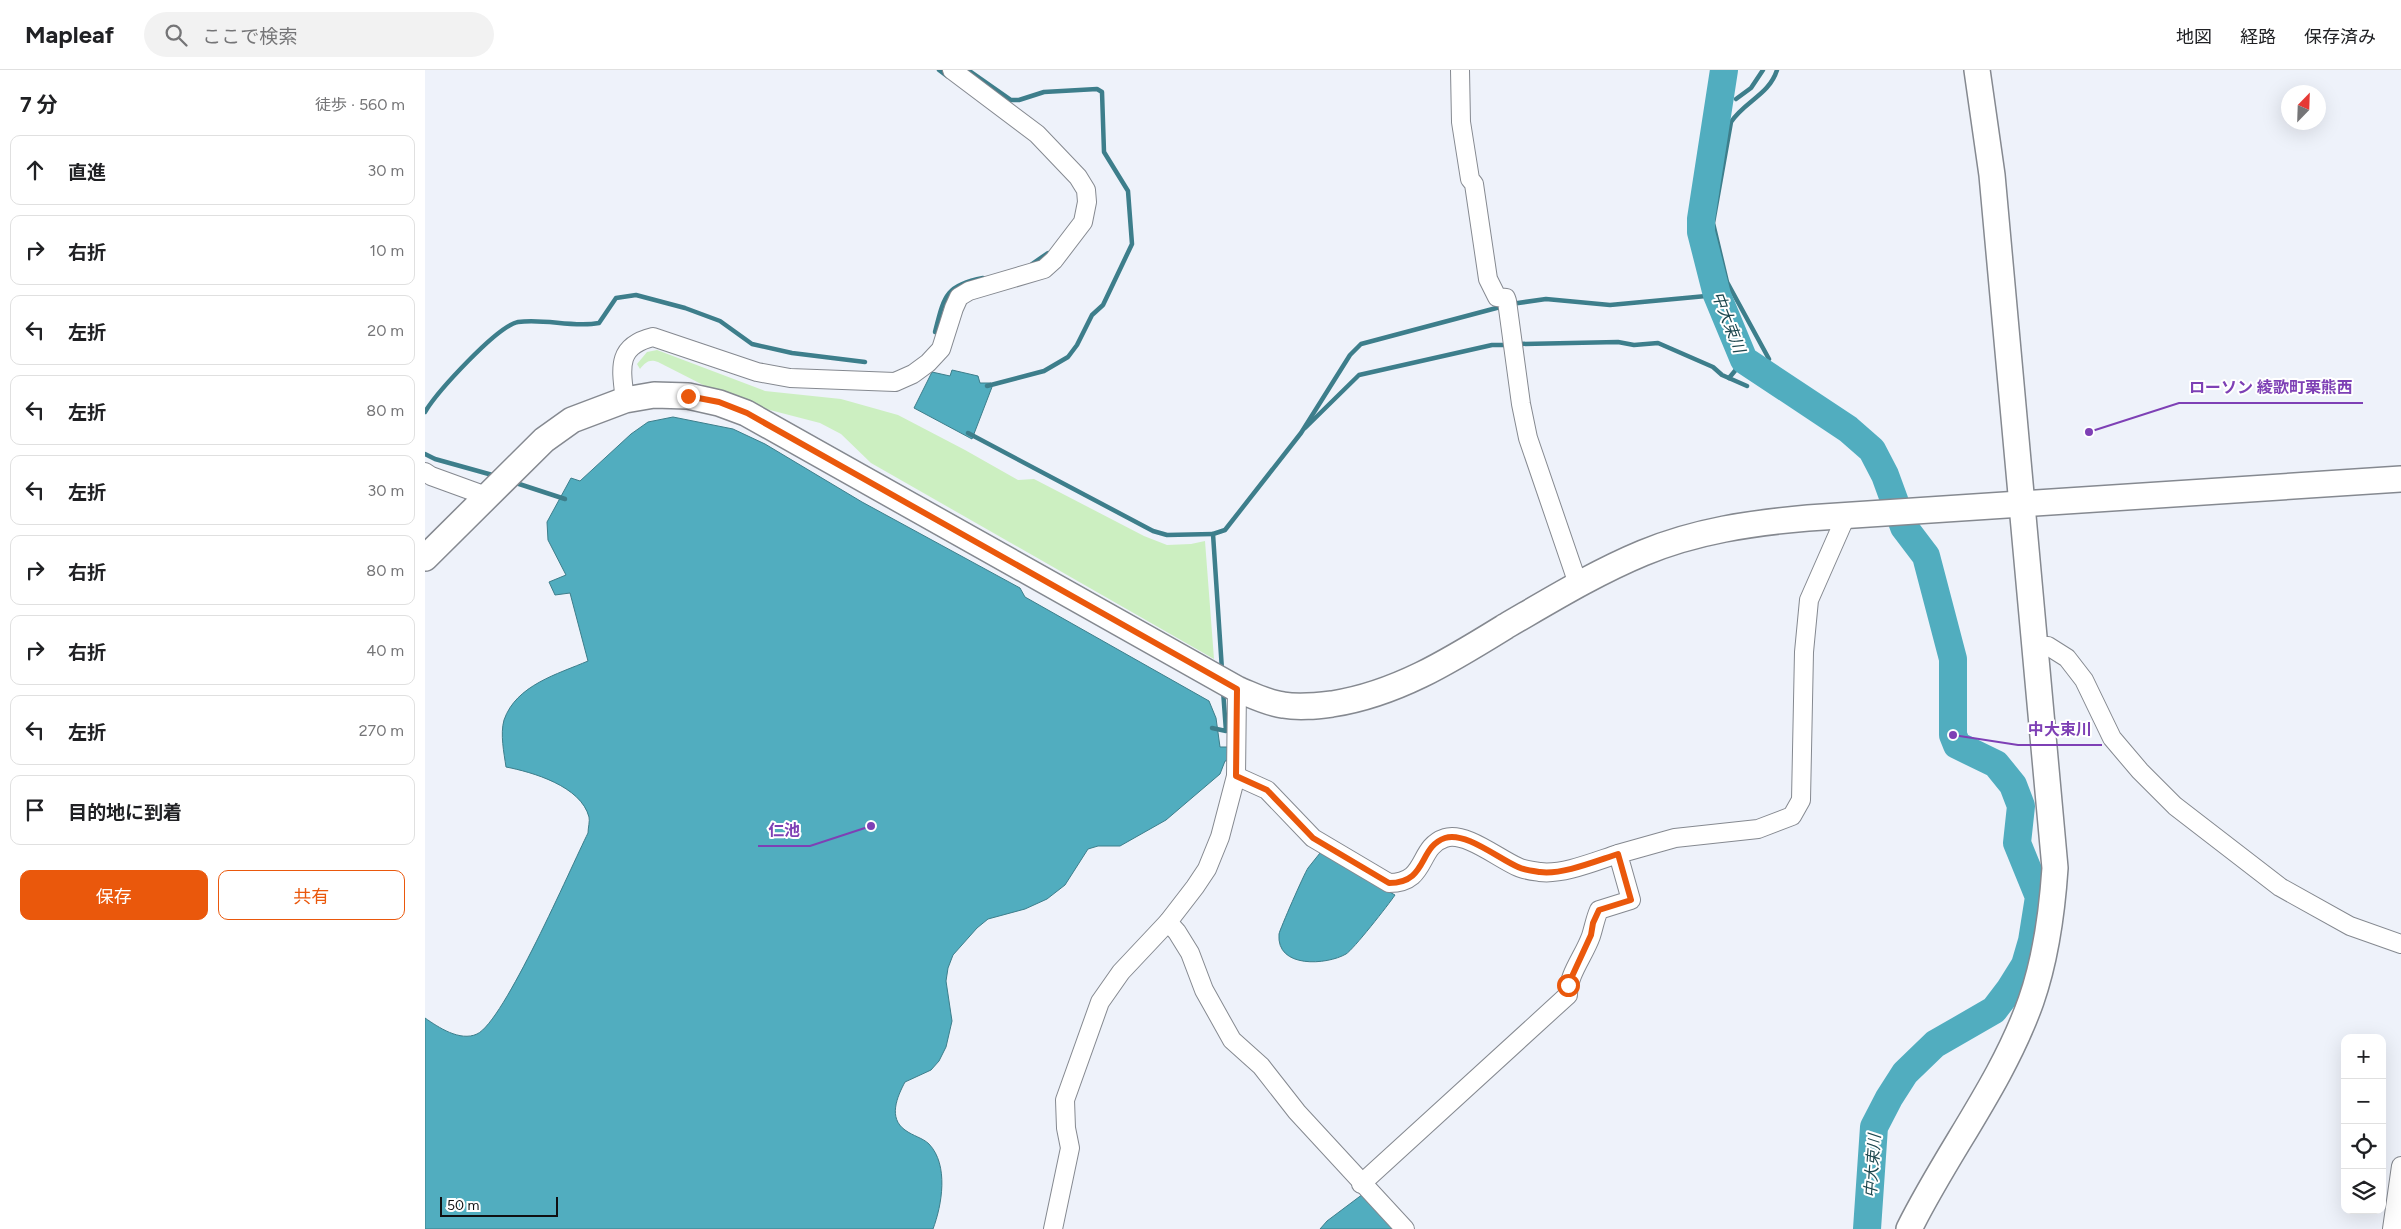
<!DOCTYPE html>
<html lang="ja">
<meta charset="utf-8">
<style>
:root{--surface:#fff;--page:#f2f2f2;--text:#202124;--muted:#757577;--line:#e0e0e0;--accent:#ea580c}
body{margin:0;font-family:Figtree,"Noto Sans JP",sans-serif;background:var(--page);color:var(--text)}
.controls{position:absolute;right:15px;bottom:15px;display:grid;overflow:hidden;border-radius:10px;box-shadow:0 5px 20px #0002}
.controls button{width:45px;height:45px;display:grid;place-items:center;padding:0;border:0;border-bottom:1px solid var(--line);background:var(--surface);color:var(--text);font:25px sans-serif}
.compass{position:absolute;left:1856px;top:15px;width:45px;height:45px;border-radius:50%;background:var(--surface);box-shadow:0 5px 20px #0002;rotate:23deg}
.scale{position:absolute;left:15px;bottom:12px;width:118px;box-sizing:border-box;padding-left:5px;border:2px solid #0f1012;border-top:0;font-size:14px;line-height:18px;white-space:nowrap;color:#0f1012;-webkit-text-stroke:4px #fff;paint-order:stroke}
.stop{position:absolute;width:15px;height:15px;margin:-11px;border:4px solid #ea580c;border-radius:50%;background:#fff}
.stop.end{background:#ea580c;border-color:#fff;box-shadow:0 1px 5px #0008}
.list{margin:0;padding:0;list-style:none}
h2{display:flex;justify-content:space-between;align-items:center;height:65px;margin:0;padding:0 20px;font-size:21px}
h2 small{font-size:16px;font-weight:400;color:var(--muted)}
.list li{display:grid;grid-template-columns:32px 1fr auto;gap:15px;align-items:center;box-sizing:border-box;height:70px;margin:0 10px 10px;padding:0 10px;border:1px solid var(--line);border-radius:10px}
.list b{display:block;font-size:19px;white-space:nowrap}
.list em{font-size:16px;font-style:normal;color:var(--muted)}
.actions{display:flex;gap:10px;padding:15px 20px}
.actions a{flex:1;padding:11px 0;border:1px solid var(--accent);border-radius:10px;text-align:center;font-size:18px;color:var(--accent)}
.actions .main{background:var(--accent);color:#fff}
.icon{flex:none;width:28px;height:28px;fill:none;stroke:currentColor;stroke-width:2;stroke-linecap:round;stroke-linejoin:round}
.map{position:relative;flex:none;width:1976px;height:1159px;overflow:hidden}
header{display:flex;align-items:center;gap:30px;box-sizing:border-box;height:70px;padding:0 25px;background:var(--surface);border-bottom:1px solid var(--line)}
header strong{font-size:24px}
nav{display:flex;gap:28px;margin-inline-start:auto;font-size:18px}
.search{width:350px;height:45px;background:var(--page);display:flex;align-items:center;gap:12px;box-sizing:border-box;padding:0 18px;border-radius:28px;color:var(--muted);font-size:19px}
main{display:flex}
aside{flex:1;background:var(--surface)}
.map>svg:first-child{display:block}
.green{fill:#ccefc1}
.water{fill:#51adbf;stroke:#3d7e8b}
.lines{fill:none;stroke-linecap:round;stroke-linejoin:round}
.stream{stroke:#3d7e8b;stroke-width:4.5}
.river{stroke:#51adbf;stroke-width:28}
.street-casing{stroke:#858990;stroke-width:20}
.secondary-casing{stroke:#858990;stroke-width:28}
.street{stroke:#fff;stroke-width:18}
.secondary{stroke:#fff;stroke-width:25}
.route{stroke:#ea580c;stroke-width:6}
.labels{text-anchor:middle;stroke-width:4;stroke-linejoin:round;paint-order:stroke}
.water-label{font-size:16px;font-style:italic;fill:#1e484f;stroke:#fff}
.leader{fill:none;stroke:#7e40b5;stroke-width:2}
.callout-dot{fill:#7e40b5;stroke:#fff;stroke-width:2}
.callout-label{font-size:16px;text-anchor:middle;font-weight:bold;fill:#7e40b5;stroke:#fff;stroke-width:4;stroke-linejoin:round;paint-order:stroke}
</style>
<header>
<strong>Mapleaf</strong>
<div class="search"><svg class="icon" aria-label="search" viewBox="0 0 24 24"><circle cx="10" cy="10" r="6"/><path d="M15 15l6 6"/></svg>ここで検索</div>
<nav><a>地図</a><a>経路</a><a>保存済み</a></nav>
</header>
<main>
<aside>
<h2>7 分<small>徒歩 · 560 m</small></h2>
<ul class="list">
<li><svg class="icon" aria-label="ahead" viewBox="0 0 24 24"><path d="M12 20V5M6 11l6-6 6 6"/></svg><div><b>直進</b></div><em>30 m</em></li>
<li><svg class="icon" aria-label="right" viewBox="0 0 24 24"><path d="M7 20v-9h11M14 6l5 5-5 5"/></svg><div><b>右折</b></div><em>10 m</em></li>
<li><svg class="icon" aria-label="left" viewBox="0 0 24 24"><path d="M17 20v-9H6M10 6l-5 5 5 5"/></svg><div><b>左折</b></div><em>20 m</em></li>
<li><svg class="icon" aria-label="left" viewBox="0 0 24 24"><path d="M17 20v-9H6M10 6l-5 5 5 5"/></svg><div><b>左折</b></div><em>80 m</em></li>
<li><svg class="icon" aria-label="left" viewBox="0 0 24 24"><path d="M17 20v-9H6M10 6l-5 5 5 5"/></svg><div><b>左折</b></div><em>30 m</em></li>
<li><svg class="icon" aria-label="right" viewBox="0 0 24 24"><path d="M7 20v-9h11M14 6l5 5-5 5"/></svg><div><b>右折</b></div><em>80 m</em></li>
<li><svg class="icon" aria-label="right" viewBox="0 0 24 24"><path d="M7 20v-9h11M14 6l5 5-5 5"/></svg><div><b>右折</b></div><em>40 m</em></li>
<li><svg class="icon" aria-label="left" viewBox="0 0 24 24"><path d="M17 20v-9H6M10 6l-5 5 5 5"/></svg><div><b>左折</b></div><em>270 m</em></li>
<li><svg class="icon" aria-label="arrive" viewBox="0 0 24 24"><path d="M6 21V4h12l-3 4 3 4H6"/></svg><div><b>目的地に到着</b></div></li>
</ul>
<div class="actions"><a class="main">保存</a><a>共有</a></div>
</aside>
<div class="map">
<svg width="1976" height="1159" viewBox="0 0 1976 1159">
<rect width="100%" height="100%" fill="#eef2fa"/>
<path class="green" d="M232,280L340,321L416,329L473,345L540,380L593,410L609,409L719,466L742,475L766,474L780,471L789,589L446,393L416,364L395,353L341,339L288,320L233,292C224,289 221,292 215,299L212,294L222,282Z"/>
<g class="water">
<polygon points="527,300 553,306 555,313 566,313 567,317 547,369 489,338 507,302 525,306"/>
<path d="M248,347L308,359L340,374L437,432L595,518L600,527L784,631L791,648L795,677H805L806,690L800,691L795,704L741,750L695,776H673L663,779L640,815L622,829L600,839L563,849L552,858L528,885L523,898L521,911L527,951L521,977L514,991L506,1000L480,1012C472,1027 463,1048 480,1060C488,1066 498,1068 504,1074C524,1095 517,1135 508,1159H0V948C13,957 35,972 52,964C79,952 146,797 163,763C163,758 165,751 164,747C156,716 107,702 81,697C79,683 75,664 79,650C91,615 133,604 163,591L145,523L130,525L124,512L141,505L123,470L122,452L146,408L155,411L206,364L223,352Z"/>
<path d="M895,783L970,825C964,834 928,880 921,884C902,895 851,899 854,864C855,859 879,804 883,798C887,793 891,788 895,783Z"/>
<polygon points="938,1124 969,1159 895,1159 902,1151"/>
</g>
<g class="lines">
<g class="stream">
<polyline points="514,0 522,6"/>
<polyline points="543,0 586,30 594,30 619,22 672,19 677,22 679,82 703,121 707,174 678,235 667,245 652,275 643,287 619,301 562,316"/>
<polyline points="1311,29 1326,18 1338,0"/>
<polyline points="607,194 623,183"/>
<polyline points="1086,234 1121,229 1185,235 1292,225"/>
<path d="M510,262C519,227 520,215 558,208"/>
<polyline points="1093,274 1193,272 1209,275 1233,273 1288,297 1297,305 1322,316"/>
<path d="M1344,289L1302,212L1288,153L1306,52C1320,31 1344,25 1352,0"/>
<polyline points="1304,308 1319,290"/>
<path d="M0,342C12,322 72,256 93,252C120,248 147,258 174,253L191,228L211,225L260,238L295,251L327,274L367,283L440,292"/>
<polyline points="880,358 934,305 1067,275 1085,275"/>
<polyline points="543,363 728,461 742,465 788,464"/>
<polyline points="0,384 10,389 71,406"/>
<polyline points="88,412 140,429"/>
<polyline points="797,600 788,464 800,460 876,363 925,285 936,274 1079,236"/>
<polyline points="787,658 801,661 798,620"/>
</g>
<polyline class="river" points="1299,0 1276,149 1276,162 1292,225 1319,290 1423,359 1447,380 1460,405 1479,457 1501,486 1528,589 1528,665 1532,675 1571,694 1588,715 1596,736 1592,773 1614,827 1607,871 1600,895 1585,919 1569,940 1510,974 1480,1003 1464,1028 1449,1057 1442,1159"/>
<defs>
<g id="street">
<polyline points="1035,0 1036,52 1045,109 1049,114 1063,209 1072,227 1081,228 1082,231 1096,334 1103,368 1153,514"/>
<path d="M200,330C196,298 191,276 228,267L332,302L365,308L470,312L488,304L503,293L516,279L529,238L534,227L544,221L619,199L629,190L658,152L662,132L661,120L653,107L612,64L527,0"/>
<polyline points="0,402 6,406 61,426"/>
<polyline points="1610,576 1623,576 1642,588 1659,610 1687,668 1715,701 1750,736 1855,817 1925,856 1976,874"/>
<path d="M811,706L842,720L888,768L964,813C1003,813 992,777 1020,768C1040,761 1074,789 1093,797C1099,800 1108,801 1115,802C1138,805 1171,791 1193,784"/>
<polyline points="743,852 752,862 765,883 779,920 807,970 836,996 872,1042 980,1159"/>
<path d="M936,1114L1143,925C1143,904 1159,886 1166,866C1169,857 1170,849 1174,840L1206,830L1193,784L1250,768L1333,759L1367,746L1376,730L1379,582L1384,530L1421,446"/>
<polyline points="628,1159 645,1078 641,1058 640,1030 675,932 696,902 743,852 770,817 782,799 795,767 811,706 812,619"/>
<polyline points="1967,1159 1976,1096"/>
</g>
<g id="secondary">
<path d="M0,488L119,370L147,350L200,330L229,325L263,326L294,333L321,343L812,619C827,625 842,633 858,635C874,638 891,636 907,634C972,624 1026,590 1081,556C1126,530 1170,503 1218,483C1271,461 1326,453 1383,448L1976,409"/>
<path d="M1484,1159C1522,1082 1577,1013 1606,931C1621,888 1627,843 1630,798L1567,105L1552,0"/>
</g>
</defs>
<use href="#street" class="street-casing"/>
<use href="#secondary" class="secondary-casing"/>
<use href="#street" class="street"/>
<use href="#secondary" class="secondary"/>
</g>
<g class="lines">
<path class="route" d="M263,326L294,332L322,343L812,619L811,706L842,720L888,768L964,813C1003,813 993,777 1020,768C1040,761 1074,789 1093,797C1099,800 1108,801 1115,802C1137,805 1171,791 1193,784L1206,830L1174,840L1168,853L1166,865L1143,915"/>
</g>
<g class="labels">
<g class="water-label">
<text transform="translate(1304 252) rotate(69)" y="6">中大束川</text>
<text transform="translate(1447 1096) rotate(-86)" y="6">中大束川</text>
</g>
</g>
<path class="leader" d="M1664 362L1754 333H1938M1528 665L1593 675H1677M446 756L385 776H333"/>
<g class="callout-dot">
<circle cx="1664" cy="362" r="5"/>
<circle cx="1528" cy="665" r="5"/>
<circle cx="446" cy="756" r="5"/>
</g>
<g class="callout-label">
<text x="1846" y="323">ローソン 綾歌町栗熊西</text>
<text x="1635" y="665">中大束川</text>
<text x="359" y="766">仁池</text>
</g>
</svg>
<div class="controls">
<button>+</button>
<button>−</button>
<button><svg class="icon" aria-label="locate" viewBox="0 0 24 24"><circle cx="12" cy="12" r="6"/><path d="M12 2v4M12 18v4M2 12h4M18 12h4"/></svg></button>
<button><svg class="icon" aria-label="layers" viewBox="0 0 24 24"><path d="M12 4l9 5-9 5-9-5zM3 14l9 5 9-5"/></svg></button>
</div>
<svg class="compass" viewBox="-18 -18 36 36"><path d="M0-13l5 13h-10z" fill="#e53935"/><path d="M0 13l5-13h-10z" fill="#757577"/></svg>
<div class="scale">50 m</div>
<div class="stop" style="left:1143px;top:915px"></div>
<div class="stop end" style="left:263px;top:326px"></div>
</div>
</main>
